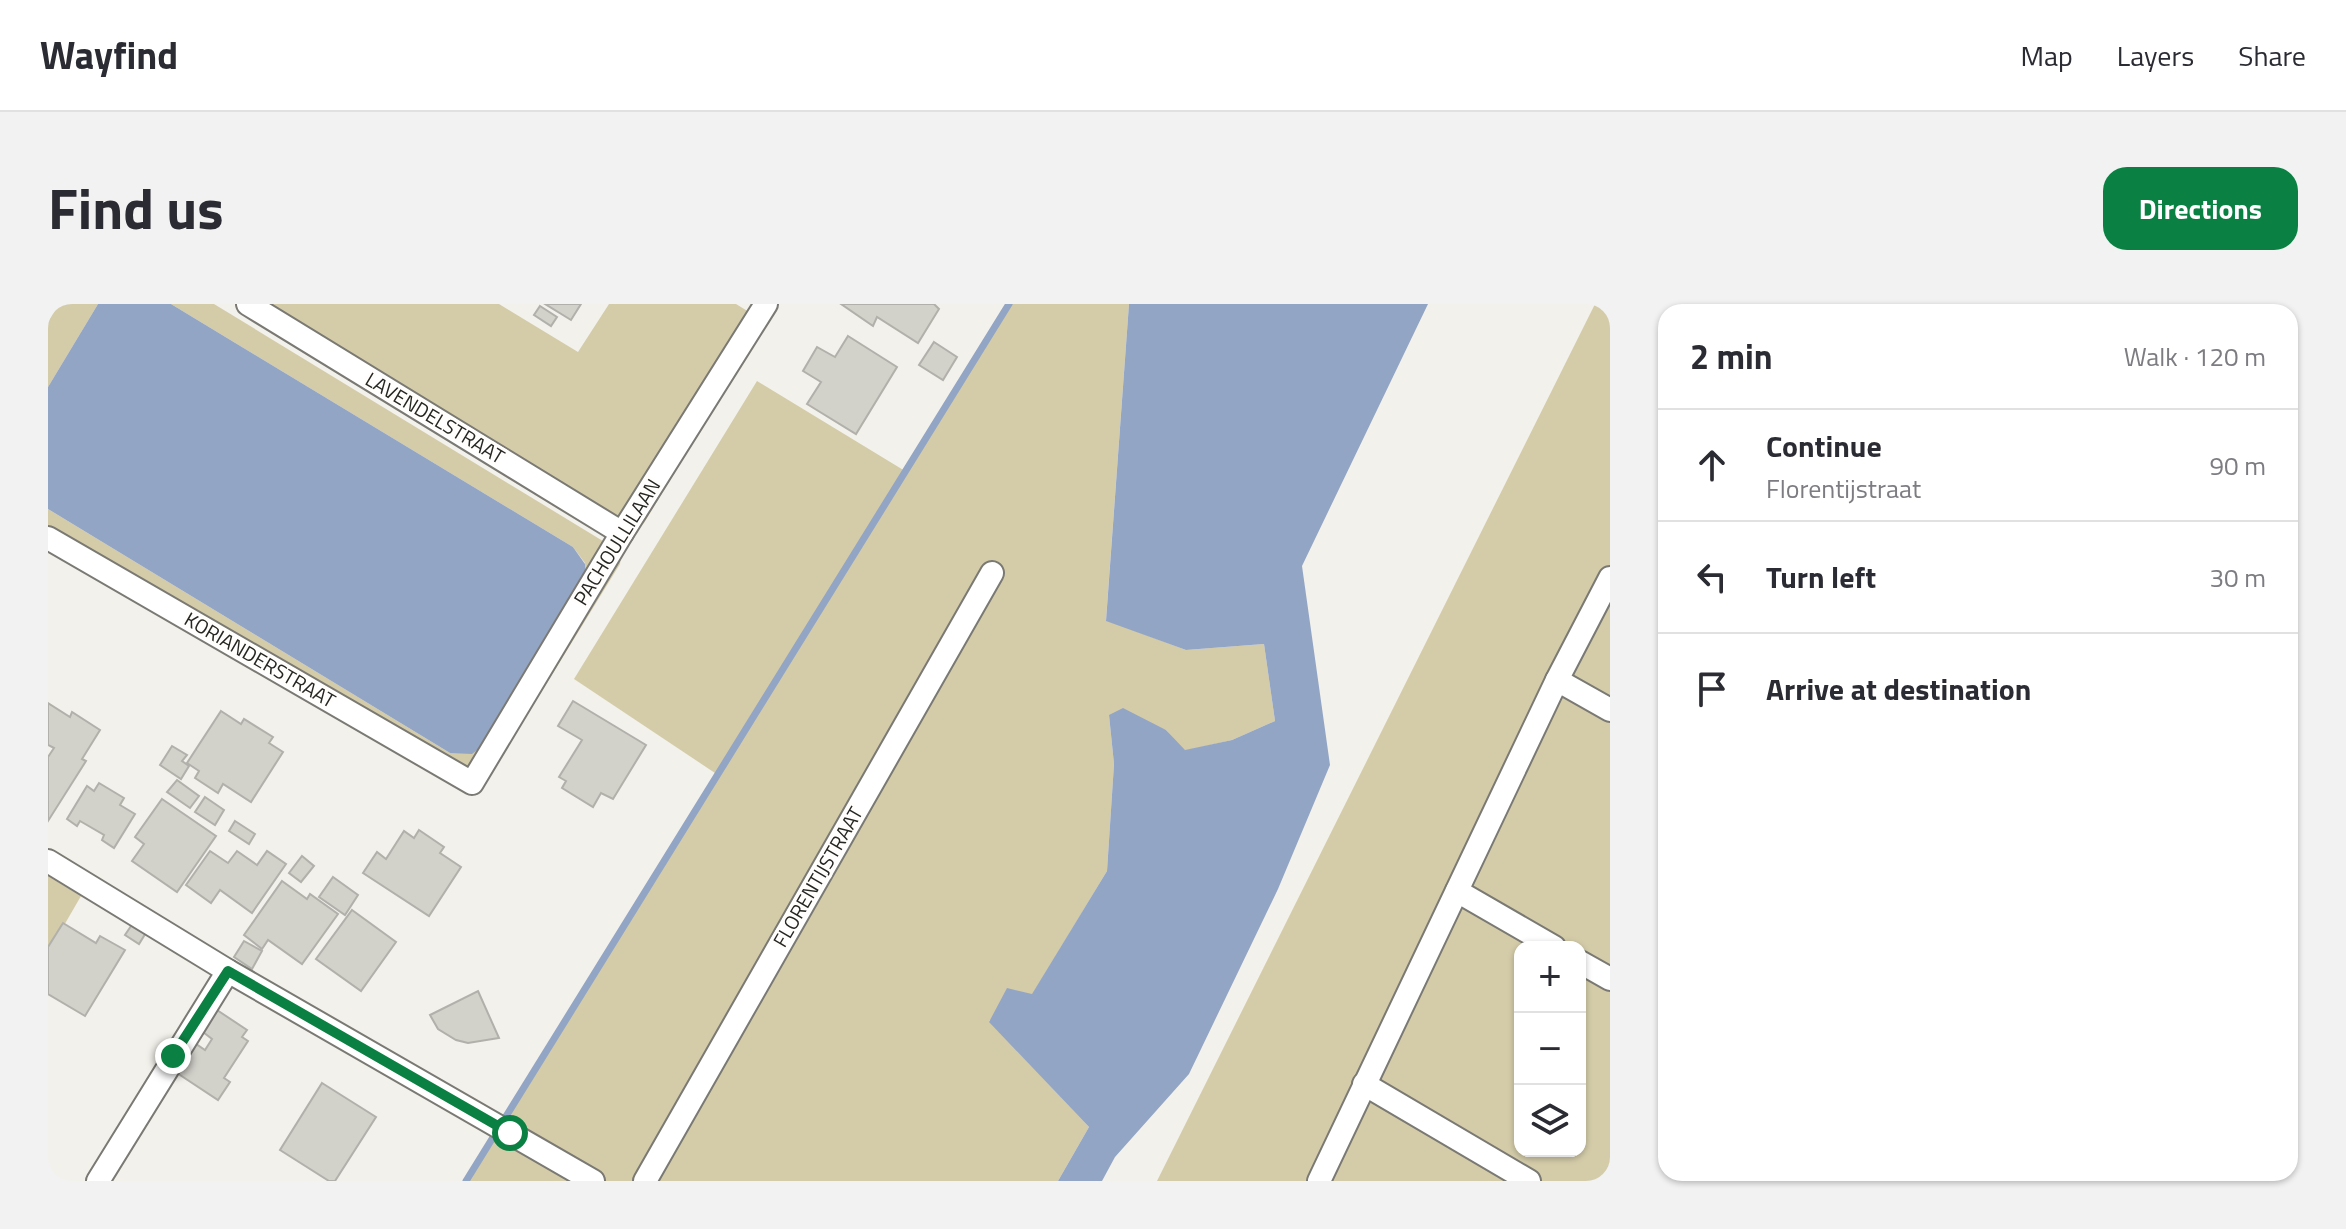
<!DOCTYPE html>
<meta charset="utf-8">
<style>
:root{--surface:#fff;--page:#f2f2f3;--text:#2b2b33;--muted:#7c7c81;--line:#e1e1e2;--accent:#0b8043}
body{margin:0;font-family:"Titillium Web",sans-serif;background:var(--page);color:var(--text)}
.controls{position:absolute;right:24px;bottom:24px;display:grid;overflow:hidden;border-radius:16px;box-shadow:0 2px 6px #0004}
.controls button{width:72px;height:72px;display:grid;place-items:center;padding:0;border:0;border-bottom:2px solid var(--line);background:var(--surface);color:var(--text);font:40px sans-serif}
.stop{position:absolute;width:24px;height:24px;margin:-18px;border:6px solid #0b8043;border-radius:50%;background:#fff}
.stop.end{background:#0b8043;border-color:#fff;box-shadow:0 2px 8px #0008}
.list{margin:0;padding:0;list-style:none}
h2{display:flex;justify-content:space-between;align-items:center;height:104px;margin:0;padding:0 32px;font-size:34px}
h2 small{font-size:26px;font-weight:400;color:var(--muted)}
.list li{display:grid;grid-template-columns:52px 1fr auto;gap:24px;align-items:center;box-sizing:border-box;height:112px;padding:0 32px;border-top:2px solid var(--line)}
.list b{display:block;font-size:30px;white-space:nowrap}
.list p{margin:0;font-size:26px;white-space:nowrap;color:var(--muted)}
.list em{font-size:26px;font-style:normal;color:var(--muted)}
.icon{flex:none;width:44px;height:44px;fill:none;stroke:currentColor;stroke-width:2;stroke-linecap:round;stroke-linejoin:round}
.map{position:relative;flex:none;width:1562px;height:877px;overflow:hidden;border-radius:24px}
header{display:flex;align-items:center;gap:48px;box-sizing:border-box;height:112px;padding:0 40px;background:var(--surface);border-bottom:2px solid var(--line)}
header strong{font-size:38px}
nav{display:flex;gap:44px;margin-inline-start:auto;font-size:28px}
.intro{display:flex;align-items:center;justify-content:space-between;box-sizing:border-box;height:192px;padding:0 48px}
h1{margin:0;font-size:56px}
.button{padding:20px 36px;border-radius:24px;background:var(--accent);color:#fff;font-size:28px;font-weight:700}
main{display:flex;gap:48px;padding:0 48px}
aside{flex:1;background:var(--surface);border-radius:24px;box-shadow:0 2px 6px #0004}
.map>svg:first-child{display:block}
.green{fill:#d4cca9;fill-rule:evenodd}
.water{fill:#93a5c5}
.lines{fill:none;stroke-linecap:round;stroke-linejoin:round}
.stream{stroke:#93a5c5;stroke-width:7}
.building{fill:#d2d1ca;stroke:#b1b0aa;stroke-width:2}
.minor-casing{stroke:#7a7973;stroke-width:26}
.minor{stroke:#fff;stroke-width:22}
.route{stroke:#0b8043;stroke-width:10}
.labels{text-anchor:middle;stroke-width:6;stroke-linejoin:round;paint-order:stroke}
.street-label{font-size:20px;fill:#262623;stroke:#fffefc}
</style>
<header>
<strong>Wayfind</strong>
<nav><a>Map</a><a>Layers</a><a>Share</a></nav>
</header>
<div class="intro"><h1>Find us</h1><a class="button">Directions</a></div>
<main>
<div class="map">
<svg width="1562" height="877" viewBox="0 0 1562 877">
<rect width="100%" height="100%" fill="#f3f1eb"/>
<g class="green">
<polygon points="11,0 50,0 0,83 0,18"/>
<polygon points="123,0 166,0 568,245 573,253 572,260 459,444 432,482 0,228 0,205 402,449 539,279 537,259 525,243"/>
<polygon points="204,0 451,0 530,48 561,0 688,0 706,11 709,33 596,219 584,226"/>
<polygon points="961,0 1081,0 1058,316 1138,346 1216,340 1227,417 1184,436 1136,447 1118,426 1061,411 1066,460 1059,567 984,691 941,717 1041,823 1010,877 418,877 670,471 526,375 709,77 857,167"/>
<path d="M1547,0H1562V877H1109ZM1472,643H1532V847H1472Z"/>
<polygon points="0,572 33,592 0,649"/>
</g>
<g class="water">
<polygon points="50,0 123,0 525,243 537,260 539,279 444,435 424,450 402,449 0,205 0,83"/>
<polygon points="1081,0 1380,0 1254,262 1282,461 1230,585 1141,770 1067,853 1054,877 1010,877 1041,823 941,718 959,684 984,690 1059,567 1066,460 1061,411 1075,404 1118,426 1137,446 1184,436 1227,417 1216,340 1138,346 1058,317"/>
</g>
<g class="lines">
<polyline class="stream" points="418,877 961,0"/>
</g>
<g class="building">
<polygon points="497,0 533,0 523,16"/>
<polygon points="793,0 886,0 891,5 870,39 829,13 825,22"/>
<polygon points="492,2 509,13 503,22 486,11"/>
<polygon points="800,32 849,63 808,130 759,100 773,78 755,67 769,43 787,53"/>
<polygon points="886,38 909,53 895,76 871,61"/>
<polygon points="525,397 598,441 565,495 553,489 545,503 514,484 518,477 511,473 534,436 510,422"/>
<polygon points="0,399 22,413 24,408 52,426 34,455 38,457 0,517 0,453 6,444 0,441"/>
<polygon points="173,407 193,420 196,415 225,433 221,439 235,448 203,498 175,480 170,489 147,474 151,467 139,459"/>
<polygon points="124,442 139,451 134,457 141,462 133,475 112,461"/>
<polygon points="129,476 151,492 142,504 119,488"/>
<polygon points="51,479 76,494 72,501 87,510 66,544 54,536 56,531 32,517 29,522 19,515 39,482 46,487"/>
<polygon points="157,493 176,506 167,521 147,508"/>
<polygon points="114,495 168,532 129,588 84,557 96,540 87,533"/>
<polygon points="187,517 207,530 201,540 181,527"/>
<polygon points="371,526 396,543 392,549 413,563 381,612 315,569 329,548 338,555 356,527 366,534"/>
<polygon points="162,547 180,559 189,547 209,561 219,547 238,560 204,609 172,586 163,599 138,581"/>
<polygon points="254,552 266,562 253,578 241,569"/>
<polygon points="285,573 310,591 297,611 271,593"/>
<polygon points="234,577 259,595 262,590 290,610 254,660 220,636 214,645 196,631"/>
<polygon points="304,606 348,638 313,687 268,655"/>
<polygon points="15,619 48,639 52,632 77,646 37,712 0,690 0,643"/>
<polygon points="85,619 99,627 91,640 77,631"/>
<polygon points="196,637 214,647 204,665 186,653"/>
<polygon points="430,687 451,734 420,739 408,736 390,725 382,711"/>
<polygon points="169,706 199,726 194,733 200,737 176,774 182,778 170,796 129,769 148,740 157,746 164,735 155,728"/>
<polygon points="274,779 328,813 287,877 281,877 232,846"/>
</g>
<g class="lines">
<defs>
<g id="minor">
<polyline points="200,0 574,229"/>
<polyline points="0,234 424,479 574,229 718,0"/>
<polyline points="1509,376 1562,274"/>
<polyline points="0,557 180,667 545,877"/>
<polyline points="1409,587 1506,643"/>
<polyline points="1532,658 1562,675"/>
<polyline points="1316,780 1481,877"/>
<polyline points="50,877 180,667"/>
<polyline points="597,877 944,269"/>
<polyline points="1271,877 1509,376 1562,406"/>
</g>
</defs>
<use href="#minor" class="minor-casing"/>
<use href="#minor" class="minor"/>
</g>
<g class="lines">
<polyline class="route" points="125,752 180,667 462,829"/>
</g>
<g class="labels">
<g class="street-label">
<text transform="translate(387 114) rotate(31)" y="7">LAVENDELSTRAAT</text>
<text transform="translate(569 238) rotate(-58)" y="7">PACHOULLILAAN</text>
<text transform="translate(212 356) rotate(30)" y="7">KORIANDERSTRAAT</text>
<text transform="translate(770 573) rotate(-60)" y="7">FLORENTIJSTRAAT</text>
</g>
</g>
</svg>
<div class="controls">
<button>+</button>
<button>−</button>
<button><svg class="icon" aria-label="layers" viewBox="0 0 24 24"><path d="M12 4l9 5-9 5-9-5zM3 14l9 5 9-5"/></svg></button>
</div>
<div class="stop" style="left:462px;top:829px"></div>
<div class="stop end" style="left:125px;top:752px"></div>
</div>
<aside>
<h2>2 min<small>Walk · 120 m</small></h2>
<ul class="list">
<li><svg class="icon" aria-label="ahead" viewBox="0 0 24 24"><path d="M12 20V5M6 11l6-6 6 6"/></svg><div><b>Continue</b><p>Florentijstraat</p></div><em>90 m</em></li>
<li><svg class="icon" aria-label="left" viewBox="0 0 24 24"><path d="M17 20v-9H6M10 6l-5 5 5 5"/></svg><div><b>Turn left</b></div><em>30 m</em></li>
<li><svg class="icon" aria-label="arrive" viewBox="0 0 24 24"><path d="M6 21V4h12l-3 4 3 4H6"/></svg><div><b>Arrive at destination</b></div></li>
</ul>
</aside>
</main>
